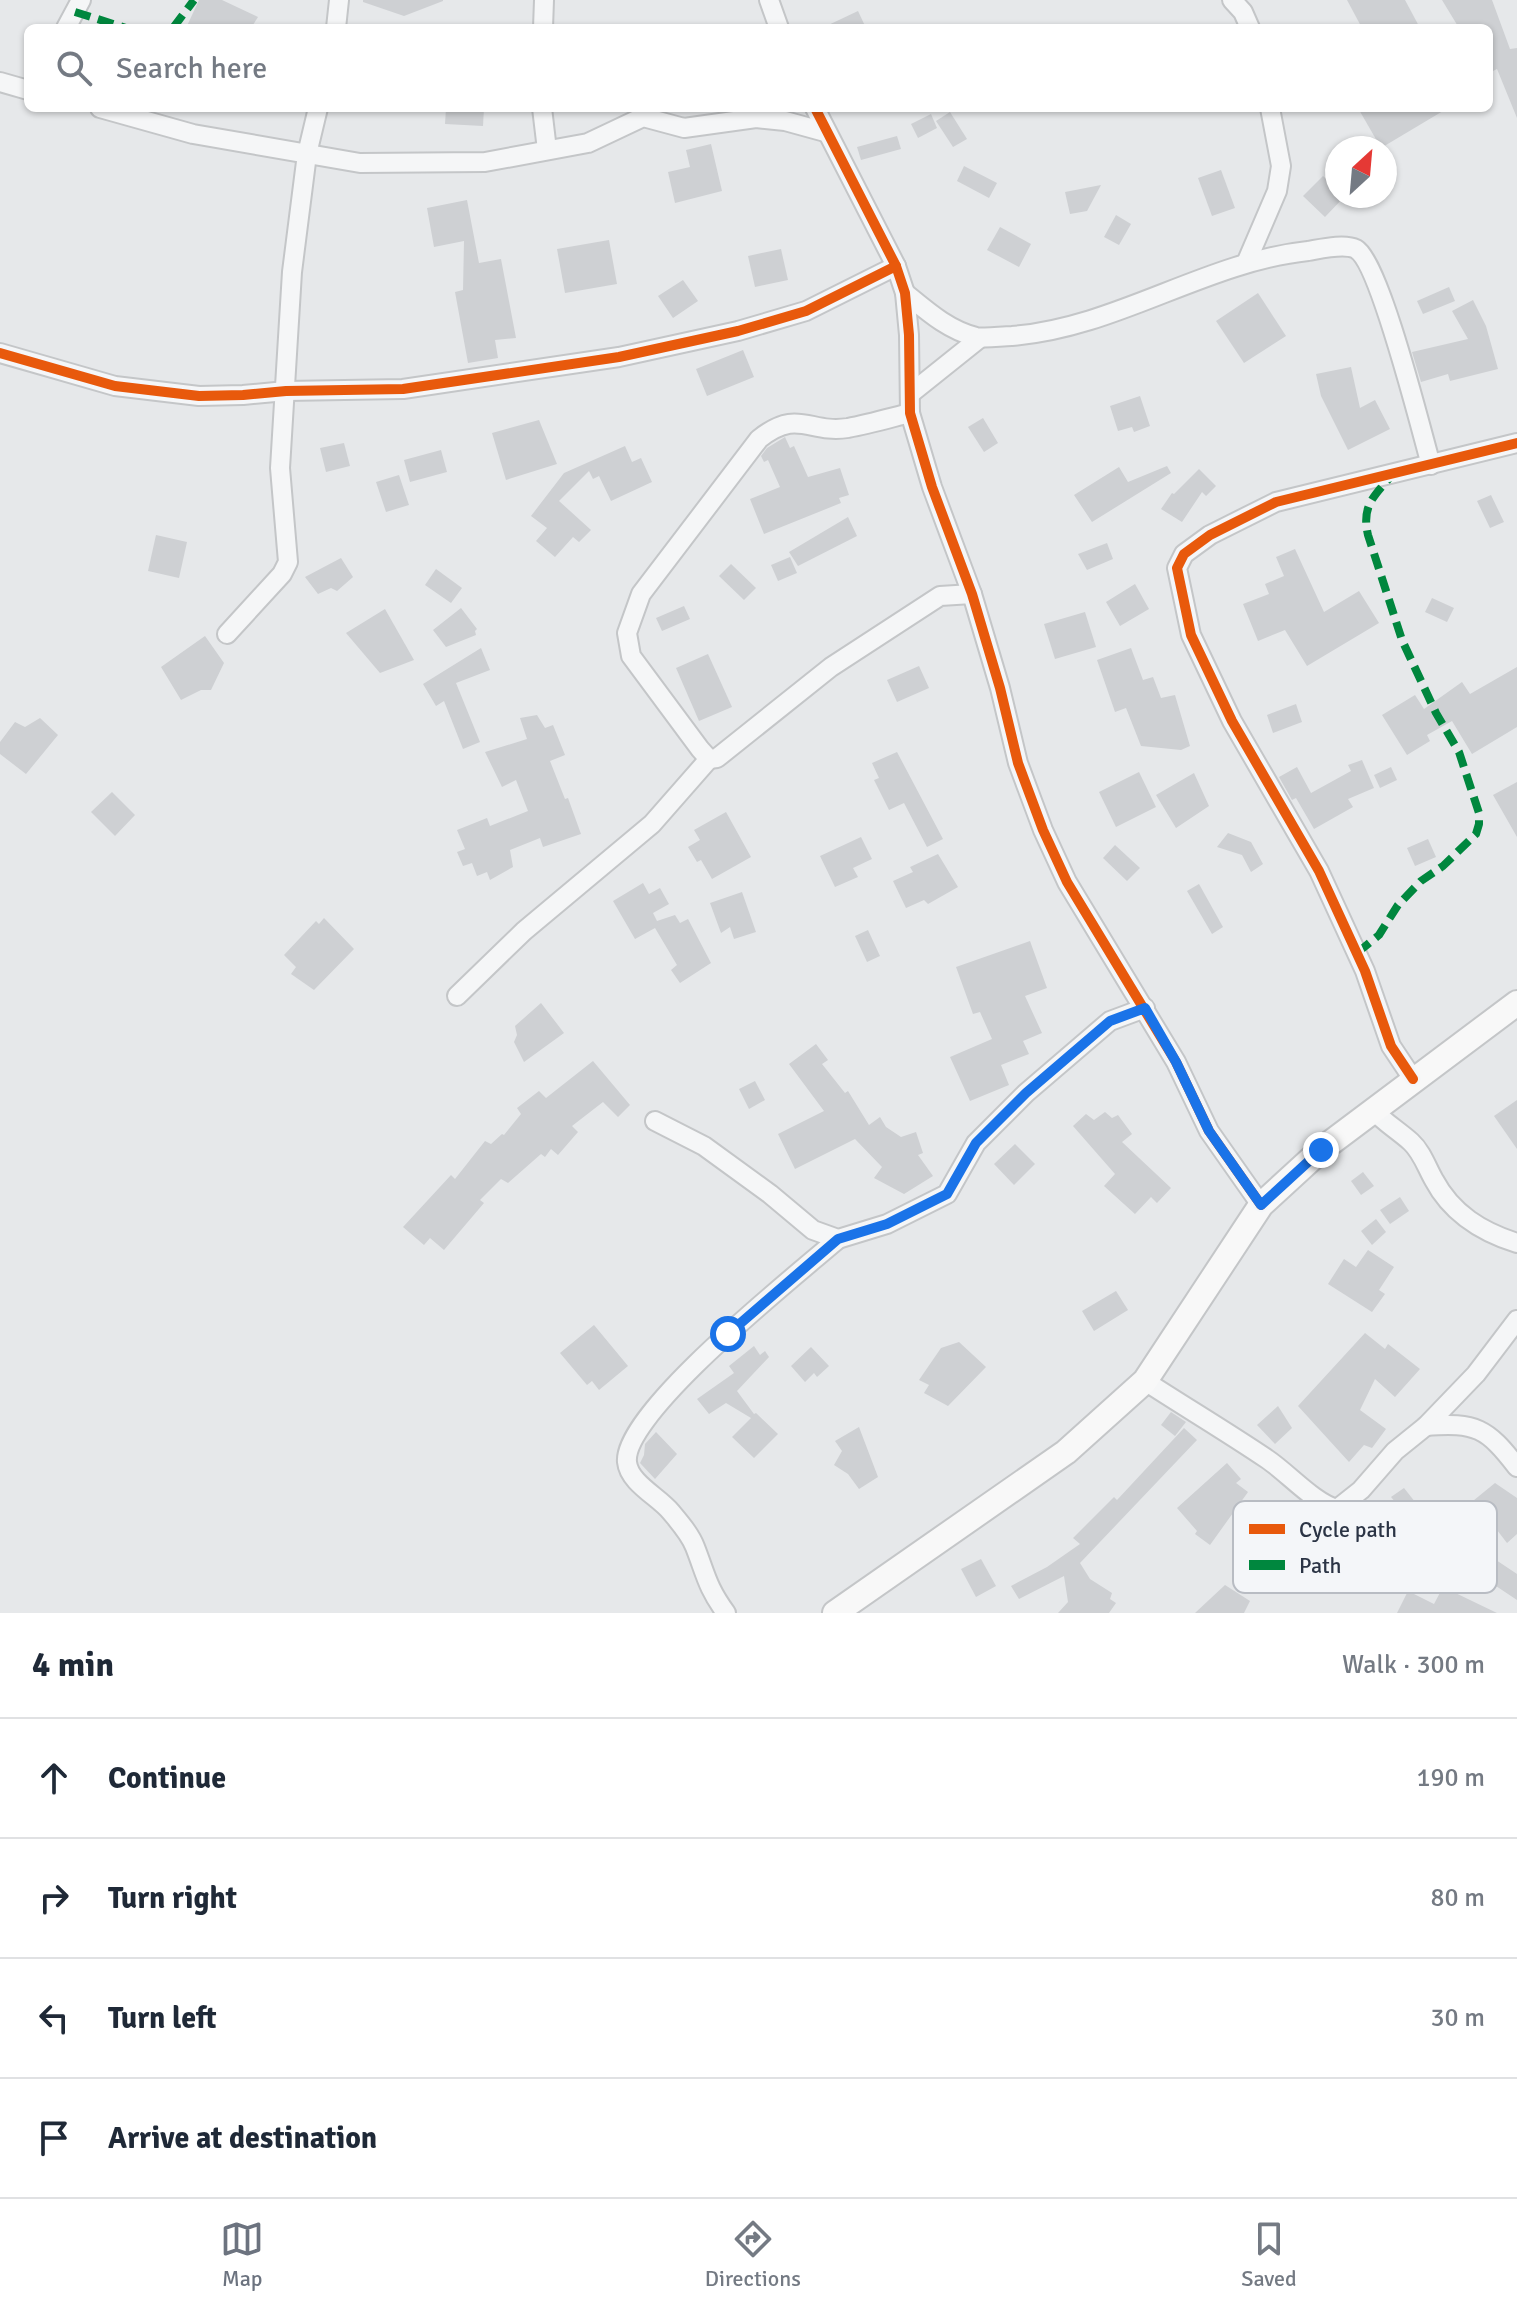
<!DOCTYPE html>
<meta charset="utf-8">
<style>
:root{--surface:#fff;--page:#f2f2f3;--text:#1f2937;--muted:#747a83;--line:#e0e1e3;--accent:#6c737f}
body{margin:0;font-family:Signika,sans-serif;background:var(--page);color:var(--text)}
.compass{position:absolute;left:1325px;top:136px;width:72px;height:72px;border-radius:50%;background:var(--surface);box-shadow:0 2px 6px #0004;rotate:26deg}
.stop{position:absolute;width:24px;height:24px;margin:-18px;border:6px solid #1a73e8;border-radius:50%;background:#fff}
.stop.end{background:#1a73e8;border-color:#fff;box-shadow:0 2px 8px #0008}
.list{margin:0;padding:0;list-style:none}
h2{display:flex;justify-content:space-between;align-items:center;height:104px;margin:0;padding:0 32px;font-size:34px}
h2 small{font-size:26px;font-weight:400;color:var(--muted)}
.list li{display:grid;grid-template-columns:52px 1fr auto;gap:24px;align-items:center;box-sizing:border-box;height:120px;padding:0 32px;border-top:2px solid var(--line)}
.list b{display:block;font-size:30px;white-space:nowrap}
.list em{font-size:26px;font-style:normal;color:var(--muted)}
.icon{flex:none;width:44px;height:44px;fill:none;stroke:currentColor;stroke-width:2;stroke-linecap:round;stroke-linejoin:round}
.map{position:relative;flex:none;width:1517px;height:1613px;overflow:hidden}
.search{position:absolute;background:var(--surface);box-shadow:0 2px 6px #0004;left:24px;right:24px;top:24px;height:88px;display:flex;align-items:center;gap:20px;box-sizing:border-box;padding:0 28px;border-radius:12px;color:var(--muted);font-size:30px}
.sheet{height:584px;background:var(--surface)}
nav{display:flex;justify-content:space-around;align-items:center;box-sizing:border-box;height:112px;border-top:2px solid var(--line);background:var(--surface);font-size:22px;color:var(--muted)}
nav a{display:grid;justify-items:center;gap:4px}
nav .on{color:var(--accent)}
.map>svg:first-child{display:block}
.building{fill:#ced0d3}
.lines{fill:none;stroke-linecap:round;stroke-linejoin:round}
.street-casing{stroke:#c4c6c8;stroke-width:22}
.secondary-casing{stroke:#c4c6c8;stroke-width:28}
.street{stroke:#f5f6f7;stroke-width:18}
.secondary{stroke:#f8f8f8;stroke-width:24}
.quiet{stroke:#00873e;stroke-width:8;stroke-dasharray:16 8;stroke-linecap:butt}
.cycleway-casing{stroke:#f4f6f9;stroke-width:15}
.cycleway{stroke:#e8590c;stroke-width:10}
.route{stroke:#1a73e8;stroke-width:10}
.key{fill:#f4f6f9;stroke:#b8bcc3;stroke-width:2}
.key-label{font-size:22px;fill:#2b3445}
</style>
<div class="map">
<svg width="1517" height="1613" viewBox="0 0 1517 1613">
<rect width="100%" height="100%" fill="#e6e8ea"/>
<g class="building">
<polygon points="199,0 222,0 258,17 251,28 186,28"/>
<polygon points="363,0 443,0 443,1 404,16 363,2"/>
<polygon points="1347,0 1405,0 1420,28 1362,28"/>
<polygon points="1442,0 1492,0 1510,49 1517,48 1517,118 1497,69 1489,73 1489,28 1459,28"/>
<polygon points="858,11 866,28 822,28"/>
<polygon points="446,108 484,108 483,126 445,124"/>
<polygon points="1358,108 1448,108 1381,148"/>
<polygon points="950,112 967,139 953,147 936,121"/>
<polygon points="931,114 937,128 918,138 911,124"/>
<polygon points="897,136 901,149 861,160 857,147"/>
<polygon points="711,144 722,191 675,203 668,172 690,167 686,150"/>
<polygon points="964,166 997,183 989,198 957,181"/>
<polygon points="1221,170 1235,208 1212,216 1198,178"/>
<polygon points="1323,176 1337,189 1337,196 1345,196 1325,217 1303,196"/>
<polygon points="1101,185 1087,211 1070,214 1065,192"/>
<polygon points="467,200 479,263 501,259 516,338 495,340 498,358 468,363 455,292 463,290 464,241 434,247 427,208"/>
<polygon points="1116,215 1131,224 1119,245 1104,237"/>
<polygon points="1000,227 1031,244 1019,267 987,250"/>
<polygon points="609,240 617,284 565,293 557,249"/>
<polygon points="781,249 788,280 755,287 748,256"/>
<polygon points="683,280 698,301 673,318 658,296"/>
<polygon points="1449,287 1455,301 1423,314 1417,301"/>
<polygon points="1258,293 1286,336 1244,363 1216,321"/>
<polygon points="1473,300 1486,326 1498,369 1450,381 1448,374 1421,382 1412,352 1468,339 1452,311"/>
<polygon points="743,350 754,377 707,396 696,369"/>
<polygon points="1351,367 1360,408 1375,400 1390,429 1348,450 1321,396 1316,374"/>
<polygon points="1140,396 1150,426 1134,432 1132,427 1118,431 1110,406"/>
<polygon points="983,418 998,443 984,452 968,427"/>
<polygon points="539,420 557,464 506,480 492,433"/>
<polygon points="785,437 790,448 794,446 808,477 840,468 849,495 839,498 841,503 764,534 750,499 780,487 768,460 764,462 761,456 767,448"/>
<polygon points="344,443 350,466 326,472 320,448"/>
<polygon points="625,446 632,462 641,458 652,482 611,501 599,476 593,479 589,471 559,501 591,530 579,542 573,537 555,557 536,541 547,528 531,516 564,473"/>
<polygon points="441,450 447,472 410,482 404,460"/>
<polygon points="1167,466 1171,473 1092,522 1074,495 1119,467 1128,482"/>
<polygon points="1199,469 1216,486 1206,496 1202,492 1182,522 1161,509 1172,493 1174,494"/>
<polygon points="399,475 409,505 386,512 376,482"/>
<polygon points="1491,495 1504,522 1490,528 1477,501"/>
<polygon points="848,517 857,536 798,566 789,552"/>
<polygon points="156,535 187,542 179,578 148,571"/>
<polygon points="1107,543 1113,559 1087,570 1078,554"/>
<polygon points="1295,549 1324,612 1359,591 1379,623 1307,666 1285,630 1258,641 1243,604 1269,594 1265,584 1284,576 1276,557"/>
<polygon points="790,557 797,573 778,581 771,565"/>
<polygon points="341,558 353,577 337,591 331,588 318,594 305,577"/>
<polygon points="731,564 756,588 744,600 719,576"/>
<polygon points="436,569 462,588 451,603 425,585"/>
<polygon points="1135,584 1149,609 1120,626 1106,602"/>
<polygon points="1432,598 1454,608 1447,622 1425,612"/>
<polygon points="684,606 690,619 662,631 656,618"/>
<polygon points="461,608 477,629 475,631 476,635 446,647 433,630"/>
<polygon points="385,609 414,660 380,673 346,633"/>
<polygon points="1085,612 1096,647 1055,659 1044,624"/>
<polygon points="205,636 224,663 211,690 201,690 181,700 161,667"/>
<polygon points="481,648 490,670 456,683 480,742 463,749 444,701 436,706 423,684"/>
<polygon points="1131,648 1143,680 1153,677 1161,698 1175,695 1190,746 1181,750 1141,746 1126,708 1115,712 1097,660"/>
<polygon points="708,654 732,707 699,721 676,668"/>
<polygon points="919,666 929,688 897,702 887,680"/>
<polygon points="1517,667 1517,727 1472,754 1452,721 1427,735 1430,741 1407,755 1382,715 1415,695 1424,709 1462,682 1470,694"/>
<polygon points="1296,704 1302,722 1273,733 1267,715"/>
<polygon points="537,715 545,728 553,725 565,755 550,761 565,799 568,798 581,834 543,847 540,838 510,850 513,867 490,880 487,872 477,876 472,863 463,866 457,852 465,849 457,830 487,818 490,826 528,811 516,780 502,787 485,752 527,739 520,718"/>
<polygon points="40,718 58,735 26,774 0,754 0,742 15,722 25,727"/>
<polygon points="897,752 943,839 927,847 904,803 889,810 874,780 879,778 872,763"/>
<polygon points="1362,760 1374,788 1348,799 1353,807 1314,829 1296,798 1292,800 1279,777 1297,767 1311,793 1351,771 1348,765"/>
<polygon points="1391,767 1397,780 1380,788 1374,775"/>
<polygon points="1139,772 1156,807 1116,827 1099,792"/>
<polygon points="1194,773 1209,806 1176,828 1156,795"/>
<polygon points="1517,782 1517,837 1493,795"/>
<polygon points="112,792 135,815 115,836 91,812"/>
<polygon points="726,812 751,857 712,879 701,860 697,862 688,847 700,840 694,830"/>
<polygon points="1228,833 1251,842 1263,864 1251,872 1242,855 1217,847"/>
<polygon points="861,837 872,859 853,868 858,877 835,887 820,856"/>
<polygon points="1428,839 1436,857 1415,866 1407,848"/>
<polygon points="1115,845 1140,868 1127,881 1103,858"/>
<polygon points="938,854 958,887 928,904 924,900 906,908 893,881 913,872 910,867"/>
<polygon points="643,883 649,894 660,888 669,904 653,913 657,921 675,915 680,923 688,919 711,963 680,983 671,970 677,965 655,928 635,939 613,901"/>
<polygon points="1199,884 1223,927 1212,934 1187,891"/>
<polygon points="742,892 756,932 734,939 730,927 721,933 710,903"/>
<polygon points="324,918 354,949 314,990 291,974 296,967 284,955 316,921 319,924"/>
<polygon points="868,930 880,956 867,962 855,936"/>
<polygon points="1030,941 1047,988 1025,996 1042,1033 1023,1041 1029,1054 1001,1065 1009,1085 970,1101 950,1057 992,1039 980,1012 973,1014 956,967"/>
<polygon points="541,1003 564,1033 524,1062 514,1042 517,1035 515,1026"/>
<polygon points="816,1044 828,1060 822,1064 845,1093 848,1091 869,1125 880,1117 886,1127 901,1137 916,1132 923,1153 918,1155 933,1176 904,1194 874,1178 882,1167 855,1139 795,1169 778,1134 824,1111 789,1064"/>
<polygon points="593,1061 630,1105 618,1117 603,1102 572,1126 578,1132 558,1155 551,1149 545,1157 541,1154 508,1183 501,1179 480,1200 484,1203 444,1250 430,1238 424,1245 403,1227 451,1175 455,1179 485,1141 491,1144 502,1134 504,1135 521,1114 517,1108 539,1091 546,1098"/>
<polygon points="755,1081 765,1100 749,1109 739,1089"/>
<polygon points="1517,1100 1517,1149 1494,1116"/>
<polygon points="1105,1112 1112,1118 1118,1115 1132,1134 1122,1142 1171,1188 1157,1203 1151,1197 1135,1214 1104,1186 1115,1174 1073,1126 1086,1114 1094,1120"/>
<polygon points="1015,1144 1035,1164 1014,1185 994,1164"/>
<polygon points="1363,1172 1374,1186 1361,1195 1351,1181"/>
<polygon points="1400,1197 1409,1211 1390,1224 1380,1210"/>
<polygon points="1376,1219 1386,1232 1372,1245 1361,1231"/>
<polygon points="1368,1250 1394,1267 1379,1290 1385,1294 1372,1312 1328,1284 1344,1259 1356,1267"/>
<polygon points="1116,1291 1128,1310 1094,1331 1082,1311"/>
<polygon points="594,1325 628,1366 599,1390 592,1381 587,1385 560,1353"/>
<polygon points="1365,1333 1385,1349 1388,1344 1420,1369 1395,1397 1375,1379 1360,1410 1386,1429 1372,1448 1364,1445 1349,1462 1298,1406"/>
<polygon points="959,1342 986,1367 948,1406 924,1393 929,1385 919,1380 941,1348"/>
<polygon points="754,1346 760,1355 765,1351 769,1357 737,1391 754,1414 756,1413 778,1434 754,1458 732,1437 751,1418 726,1403 709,1414 697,1399 734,1373 729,1366"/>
<polygon points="811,1347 829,1366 817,1377 814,1373 805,1382 791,1366"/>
<polygon points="1278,1406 1292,1428 1275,1444 1257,1425"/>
<polygon points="1171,1412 1186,1422 1175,1436 1161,1425"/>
<polygon points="859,1427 878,1477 859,1489 848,1474 834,1465 842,1451 835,1441"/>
<polygon points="1184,1428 1197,1440 1080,1563 1090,1579 1112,1593 1110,1599 1116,1603 1109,1613 1058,1613 1068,1602 1064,1576 1019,1599 1011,1586 1047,1567 1080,1544 1073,1538 1114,1497 1117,1500"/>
<polygon points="656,1432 677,1454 655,1479 640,1463 644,1455 645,1444"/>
<polygon points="1227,1463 1241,1479 1236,1483 1248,1492 1210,1545 1195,1534 1197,1531 1177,1508"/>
<polygon points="1495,1483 1517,1498 1517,1534 1507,1543 1487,1517 1480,1520 1468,1505"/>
<polygon points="1404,1488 1423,1512 1411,1521 1391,1497"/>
<polygon points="1481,1550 1517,1574 1517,1600 1469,1568"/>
<polygon points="981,1559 996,1586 976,1597 961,1569"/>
<polygon points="1225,1585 1250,1601 1244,1613 1195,1613"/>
<polygon points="1443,1587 1497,1613 1397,1613 1408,1591 1434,1604"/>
</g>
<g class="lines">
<defs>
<g id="street">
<polyline points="769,0 779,28"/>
<polyline points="1232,0 1243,12 1250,28"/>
<polyline points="66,28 81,0"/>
<polyline points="336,28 339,0"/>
<polyline points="543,28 544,0"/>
<polyline points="0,82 28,90"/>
<polyline points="100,108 193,134 360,163 485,162 588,143 643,117 684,128 756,118 785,121 825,132"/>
<polyline points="542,108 547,150"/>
<polyline points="815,108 896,266 905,293 909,335 910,413 932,487 972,594 1000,688 1018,763 1043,830 1067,882 1176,1062 1209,1131 1261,1205"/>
<polyline points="1247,261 1277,191 1281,166 1270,108"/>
<path d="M905,293C927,311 948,330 976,337C987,339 1001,336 1012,336C1116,328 1205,262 1308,251C1320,249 1344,243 1356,249C1380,263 1421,430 1431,465"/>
<polyline points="0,353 115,386 199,396 243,395 286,391 403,389 619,357 738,331 806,311 896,266"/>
<polyline points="910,394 980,338"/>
<path d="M910,413C890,418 869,424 848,428C809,434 798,408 759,439L641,594L627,633L631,656L700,749L709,759L717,758L831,667L940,596L972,594"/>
<polyline points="227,634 282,574 288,562 280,468 292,272 307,154 318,108"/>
<polyline points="457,996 524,931 652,824 709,759"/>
<polyline points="1413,1079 1391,1046 1365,971 1319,871 1232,721 1191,635 1177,568 1184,554 1210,535 1276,502 1517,443"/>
<path d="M1373,1110C1385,1123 1399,1131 1411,1142C1422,1152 1427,1168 1434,1180C1452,1214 1482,1232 1517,1243"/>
<polyline points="655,1121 704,1146 770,1194 813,1230 838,1239 887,1224 947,1194 976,1143 1026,1093 1110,1021 1145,1008"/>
<path d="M1145,1381C1185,1407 1227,1432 1267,1459C1288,1473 1314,1503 1337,1509L1361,1490L1395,1451L1426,1426L1476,1374L1517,1320"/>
<path d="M1426,1426C1476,1422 1487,1428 1517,1467"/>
<path d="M726,1613C707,1587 706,1575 695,1547C690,1534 680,1523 671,1512C659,1497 629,1483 627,1462C622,1413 798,1274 838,1239"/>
</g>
<polyline id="secondary" points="835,1613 1066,1452 1145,1381 1261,1205 1321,1150 1517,1003"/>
</defs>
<use href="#street" class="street-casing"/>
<use href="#secondary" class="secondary-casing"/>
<use href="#street" class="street"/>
<use href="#secondary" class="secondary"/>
<g class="quiet">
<polyline points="75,12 126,28"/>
<polyline points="173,28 194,0"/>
<path d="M1357,953L1379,935L1398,905L1421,881L1443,866L1476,834L1479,824V813L1459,752L1436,713L1402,640L1368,535C1361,505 1375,495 1393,474"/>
</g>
<defs>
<g id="cycleway">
<polyline points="815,108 896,266 905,293 909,335 910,413 932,487 972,594 1000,688 1018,763 1043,830 1067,882 1176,1062 1209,1131 1261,1205"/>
<polyline points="0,353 115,386 199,396 243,395 286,391 403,389 619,357 738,331 806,311 896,266"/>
<polyline points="1413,1079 1391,1046 1365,971 1319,871 1232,721 1191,635 1177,568 1184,554 1210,535 1276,502 1517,443"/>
</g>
</defs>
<use href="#cycleway" class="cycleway-casing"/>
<use href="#cycleway" class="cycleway"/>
</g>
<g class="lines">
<polyline class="route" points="728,1334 838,1239 887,1224 947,1194 976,1143 1026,1093 1110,1021 1145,1008 1176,1062 1209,1131 1261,1205 1321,1150"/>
</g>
<rect x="1233" y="1501" width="264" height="92" rx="12" class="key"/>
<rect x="1249" y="1524" width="36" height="10" fill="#e8590c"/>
<rect x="1249" y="1560" width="36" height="10" fill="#00873e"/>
<g class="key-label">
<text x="1299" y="1537">Cycle path</text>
<text x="1299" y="1573">Path</text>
</g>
</svg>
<svg class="compass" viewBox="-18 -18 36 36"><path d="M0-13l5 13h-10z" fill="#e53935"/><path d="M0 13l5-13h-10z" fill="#747a83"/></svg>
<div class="stop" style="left:728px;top:1334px"></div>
<div class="stop end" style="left:1321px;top:1150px"></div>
<div class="search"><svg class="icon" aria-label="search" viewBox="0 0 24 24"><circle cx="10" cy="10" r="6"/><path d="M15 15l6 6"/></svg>Search here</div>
</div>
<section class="sheet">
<h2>4 min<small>Walk · 300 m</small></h2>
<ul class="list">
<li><svg class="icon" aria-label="ahead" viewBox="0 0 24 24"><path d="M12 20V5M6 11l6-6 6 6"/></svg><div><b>Continue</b></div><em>190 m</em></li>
<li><svg class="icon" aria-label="right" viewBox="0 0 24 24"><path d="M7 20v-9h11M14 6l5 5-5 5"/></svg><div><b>Turn right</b></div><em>80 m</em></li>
<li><svg class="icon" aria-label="left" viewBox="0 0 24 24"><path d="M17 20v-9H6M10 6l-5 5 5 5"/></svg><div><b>Turn left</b></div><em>30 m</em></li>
<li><svg class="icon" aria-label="arrive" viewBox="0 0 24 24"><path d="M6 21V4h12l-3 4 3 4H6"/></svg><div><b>Arrive at destination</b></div></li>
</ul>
</section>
<nav>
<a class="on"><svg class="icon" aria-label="map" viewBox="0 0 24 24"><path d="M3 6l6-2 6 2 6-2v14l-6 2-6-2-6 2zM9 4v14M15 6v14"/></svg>Map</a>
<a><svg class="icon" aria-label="directions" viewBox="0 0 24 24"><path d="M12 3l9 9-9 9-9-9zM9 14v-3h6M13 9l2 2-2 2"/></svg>Directions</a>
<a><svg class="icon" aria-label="saved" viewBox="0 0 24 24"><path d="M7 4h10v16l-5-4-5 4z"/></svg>Saved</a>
</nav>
